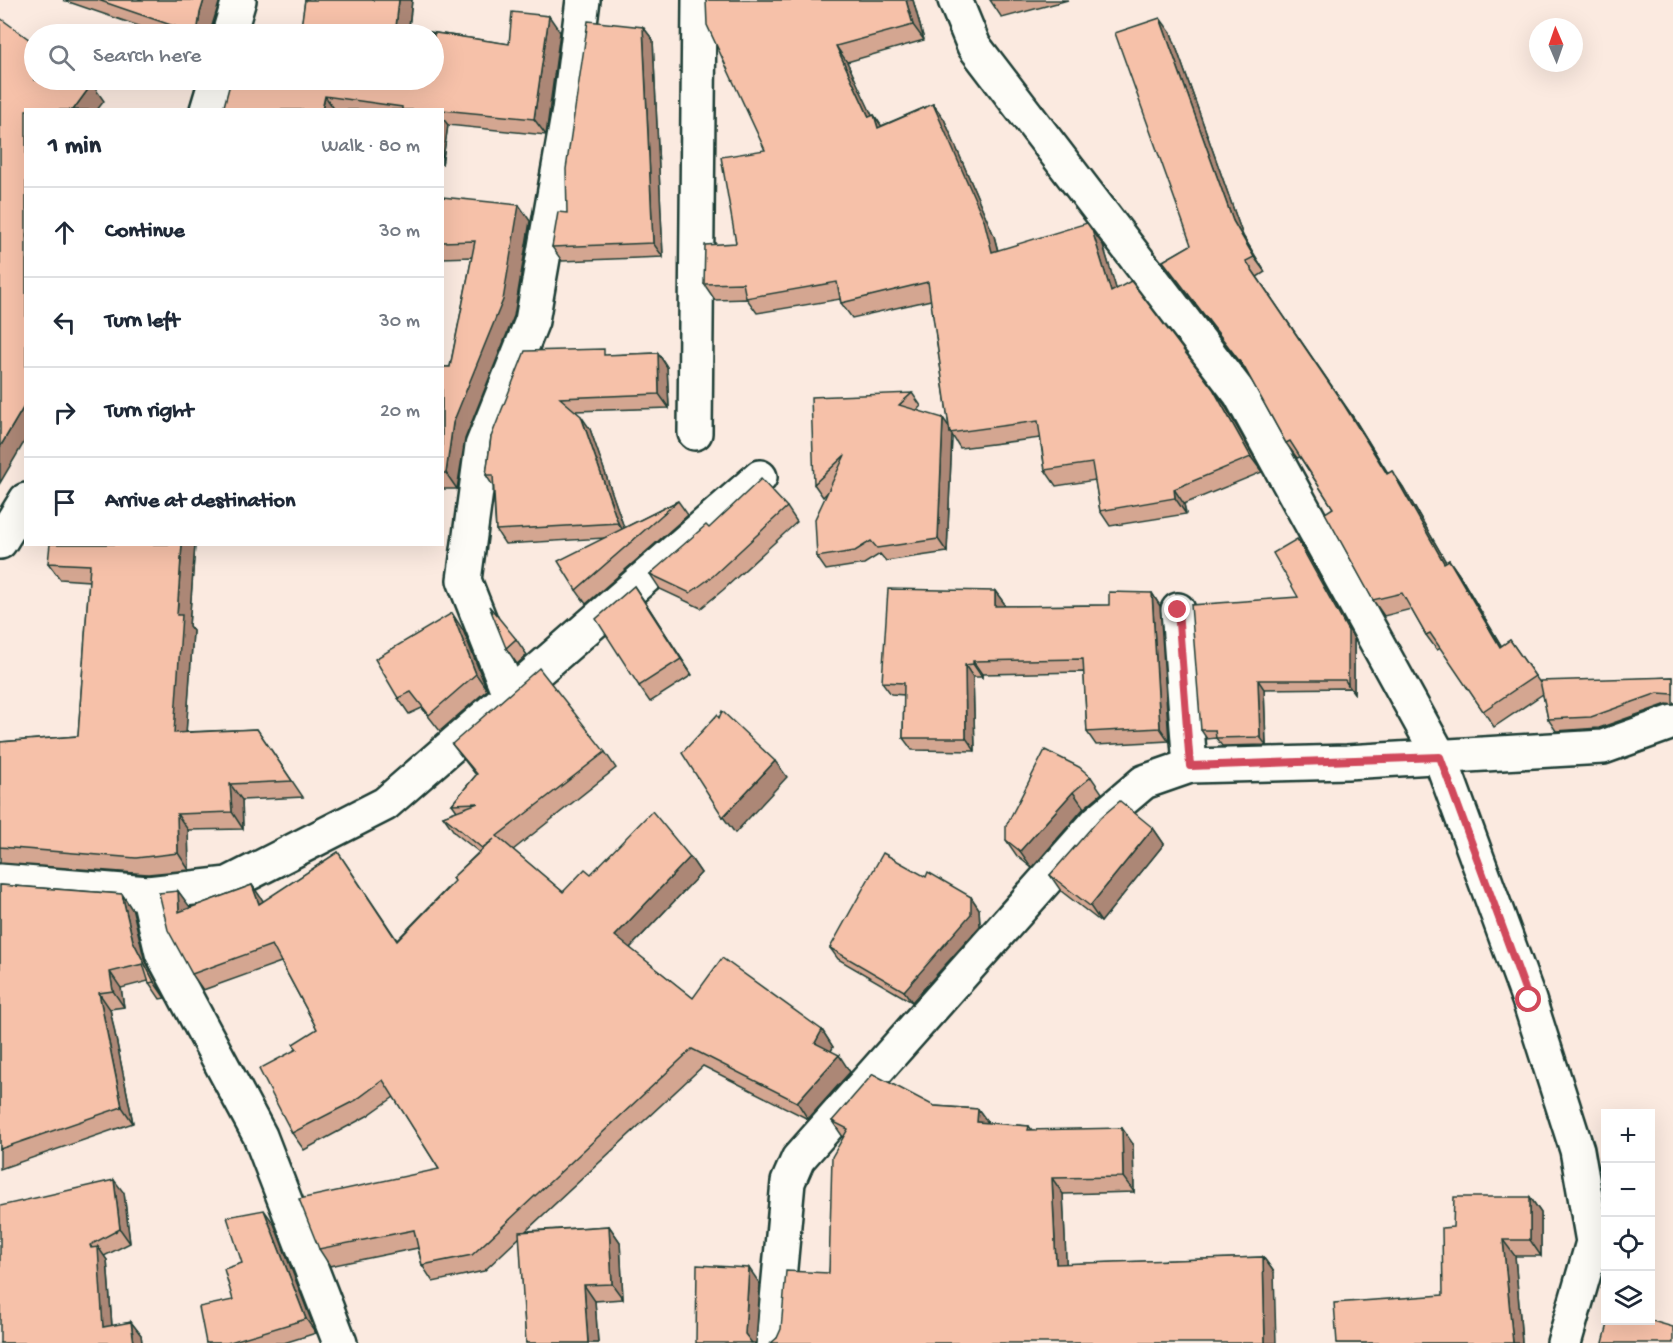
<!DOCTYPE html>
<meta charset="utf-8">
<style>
:root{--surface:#fff;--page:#f6f6f7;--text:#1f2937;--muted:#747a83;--line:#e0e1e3}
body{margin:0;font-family:"Gochi Hand",sans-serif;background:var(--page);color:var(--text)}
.controls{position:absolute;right:18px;bottom:18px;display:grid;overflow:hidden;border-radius:0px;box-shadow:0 6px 24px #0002}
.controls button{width:54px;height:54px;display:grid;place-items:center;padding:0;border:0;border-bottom:2px solid var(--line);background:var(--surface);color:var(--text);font:30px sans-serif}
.compass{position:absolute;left:1529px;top:18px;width:54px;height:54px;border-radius:50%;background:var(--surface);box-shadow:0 6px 24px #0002;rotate:358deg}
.stop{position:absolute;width:18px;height:18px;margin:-14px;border:4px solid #d1495b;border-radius:50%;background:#fff}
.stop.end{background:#d1495b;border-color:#fff;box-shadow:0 2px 6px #0008}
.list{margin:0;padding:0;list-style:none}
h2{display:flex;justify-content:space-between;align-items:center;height:78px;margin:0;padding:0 24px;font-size:26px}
h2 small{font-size:20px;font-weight:400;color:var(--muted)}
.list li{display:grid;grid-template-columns:39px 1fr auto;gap:18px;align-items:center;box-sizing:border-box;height:90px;padding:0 24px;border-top:2px solid var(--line)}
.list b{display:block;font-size:22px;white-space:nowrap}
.list em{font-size:20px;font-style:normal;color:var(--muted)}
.icon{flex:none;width:33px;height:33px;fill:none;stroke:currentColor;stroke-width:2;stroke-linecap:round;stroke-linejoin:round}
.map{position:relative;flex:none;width:1673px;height:1343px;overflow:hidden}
.search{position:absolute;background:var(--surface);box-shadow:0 6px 24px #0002;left:24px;top:24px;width:420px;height:66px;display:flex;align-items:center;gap:15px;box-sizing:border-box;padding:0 21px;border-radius:33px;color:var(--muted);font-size:22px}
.panel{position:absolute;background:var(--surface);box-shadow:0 6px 24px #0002;left:24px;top:108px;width:420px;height:438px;border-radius:0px}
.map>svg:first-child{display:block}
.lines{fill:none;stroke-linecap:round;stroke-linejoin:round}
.street-casing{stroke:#1f3d34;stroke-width:38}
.street{stroke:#fdfcf7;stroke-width:33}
.wall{fill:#d4a691;stroke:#1f3d34;stroke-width:1.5}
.shaded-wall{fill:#ac8776;stroke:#1f3d34;stroke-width:1.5}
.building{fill:#f6c1a9;stroke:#1f3d34;stroke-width:1.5}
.route{stroke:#d1495b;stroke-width:8}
</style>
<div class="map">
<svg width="1673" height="1343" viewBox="0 0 1673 1343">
<rect width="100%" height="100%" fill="#fbeae0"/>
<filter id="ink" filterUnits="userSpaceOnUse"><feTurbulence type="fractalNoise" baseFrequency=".0167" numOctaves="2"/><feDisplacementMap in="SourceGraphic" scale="12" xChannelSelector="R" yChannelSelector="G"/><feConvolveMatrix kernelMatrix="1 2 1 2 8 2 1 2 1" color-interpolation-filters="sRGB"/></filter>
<g filter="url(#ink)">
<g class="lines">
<defs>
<g id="street">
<polyline points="955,0 974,46 1240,394 1440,757 1529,1000 1577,1150 1593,1242 1564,1343"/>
<polyline points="229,34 239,0"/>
<polyline points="207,110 216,80"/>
<polyline points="695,433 699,0"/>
<polyline points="0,542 26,500"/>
<polyline points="1178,610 1190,766"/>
<polyline points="509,694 464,580 482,446 532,321 569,110 583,0"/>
<polyline points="0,881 148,893 228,884 385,804 760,477"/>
<polyline points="148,893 162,953 260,1136 340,1343"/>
<polyline points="773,1343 788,1182 798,1159 1098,821 1144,782 1190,766 1347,762 1603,747 1673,722"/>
</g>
</defs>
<use href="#street" class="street-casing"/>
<use href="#street" class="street"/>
</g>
<g class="wall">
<polygon points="63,0 220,0 211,29 210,34 162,34"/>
<polygon points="305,0 412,0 409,29 509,44 560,32 546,135 448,125 442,165 442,110 223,110 294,84"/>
<polygon points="706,0 913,0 924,40 847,62 872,116 874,115 881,126 933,104 944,119 994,236 998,251 1103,245 1116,289 1213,389 1224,404 1262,472 1184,504 1186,514 1110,526 1100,511 1095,480 1056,486 1045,470 1040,438 960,448 952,435 947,552 886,561 880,554 864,564 826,570 817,557 827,493 823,497 814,484 912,393 921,406 917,410 949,427 931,300 852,318 841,303 840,299 757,313 747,299 715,300 704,284 736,243 765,150"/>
<polygon points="990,0 1068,0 1002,18"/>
<polygon points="643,27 653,40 663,257 562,261 552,247 567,213"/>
<polygon points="1171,33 1243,236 1265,272 1257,277 1355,420 1388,474 1392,471 1403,487 1446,562 1449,560 1460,576 1501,646 1510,640 1540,683 1673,677 1673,705 1667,704 1599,728 1556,731 1548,719 1543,694 1494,727 1441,648 1437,650 1426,635 1411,609 1384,616 1373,600 1333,508 1300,457 1297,458 1286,443 1247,372 1163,261 1191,245"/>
<polygon points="442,197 530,221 514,316 465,439 457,489 442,489 442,367 450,367 472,257 442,258"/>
<polygon points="658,353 667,367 669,408 575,411 590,429 624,528 678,501 688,515 586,604 576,590 604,538 505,544 496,530 493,486 486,475 491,437 608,355"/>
<polygon points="787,507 797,522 723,590 701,608 660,589 650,574 709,528"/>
<polygon points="195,544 189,626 193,631 186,732 257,729 303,797 242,800 243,829 188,830 189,870 148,874 0,863 0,742 78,736 89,581 60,579 48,563"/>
<polygon points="1303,547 1354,639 1354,693 1350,688 1264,689 1266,745 1222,746 1216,738 1207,739 1201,730 1298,597"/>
<polygon points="995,591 1004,603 1004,606 1109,605 1152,593 1160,606 1169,741 1096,745 1087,732 1084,672 982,674 982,677 973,677 975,751 912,750 903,738 904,695 891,694 882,682"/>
<polygon points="645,602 692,675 650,702 639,686"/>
<polygon points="463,630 487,690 440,731 422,708 409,714 398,698"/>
<polygon points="516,639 527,655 517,664 506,648"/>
<polygon points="452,744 605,752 616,768 513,850 563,892 591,874 690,857 701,873 630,948 693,998 822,1030 833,1047 831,1051 850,1072 808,1119 703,1066 526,1231 609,1226 620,1242 623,1299 595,1301 598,1343 526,1343 520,1237 484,1271 433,1282 422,1265 418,1248 330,1266 319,1249 439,1169 394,1097 367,1116 304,1150 292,1133 297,1049 317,1029 281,962 203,990 192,974 178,891 190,908 252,885 263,902 338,852 397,940 454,881 452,878 479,852 455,833 443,816 457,811 452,804 476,775"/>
<polygon points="1091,777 1102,793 1084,808 1032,868 1017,856 1006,840"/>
<polygon points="1153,828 1164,844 1101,922 1061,891 1050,875"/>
<polygon points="926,877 971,897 979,909 980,926 912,1002 838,959 830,948"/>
<polygon points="0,885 122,894 133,911 144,958 165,998 160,999 148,981 121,988 124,1007 110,1009 133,1123 0,1169"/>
<polygon points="934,1106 978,1109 988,1123 1029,1126 1032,1130 1133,1144 1134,1192 1063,1194 1066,1264 1263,1257 1274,1272 777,1338 829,1273 843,1137 832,1121"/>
<polygon points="124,1193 130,1243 104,1256 107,1260 112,1326 131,1322 141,1335 142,1343 0,1343"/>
<polygon points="1530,1197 1541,1213 1541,1256 1515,1256 1522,1343 1337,1343 1443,1295"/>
<polygon points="274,1224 316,1333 284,1343 206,1343 233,1300 242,1263"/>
</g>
<g class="shaded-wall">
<polygon points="204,0 220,0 211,29 210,34 197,34 200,13"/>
<polygon points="399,0 412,0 408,34 396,27"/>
<polygon points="906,0 913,0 924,40 913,25"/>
<polygon points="549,16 560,32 546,135 534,119"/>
<polygon points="1160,18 1171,33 1243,236 1265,272 1254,257 1233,221"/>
<polygon points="643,27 653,40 663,257 653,243"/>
<polygon points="836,46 847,62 880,132 869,117"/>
<polygon points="92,84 104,101 97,110 73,110"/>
<polygon points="325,96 335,110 322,110"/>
<polygon points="933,104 944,119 994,236 1002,268 992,252"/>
<polygon points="874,115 885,131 878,128"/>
<polygon points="442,117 448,125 442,165"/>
<polygon points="519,205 530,221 514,316 465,439 457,489 446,473 453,423"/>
<polygon points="1092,230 1103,245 1122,308 1111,292"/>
<polygon points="1246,261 1355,420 1398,489"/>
<polygon points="658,353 667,367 669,408 659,394"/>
<polygon points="1213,389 1224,404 1262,472 1251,457"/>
<polygon points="26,403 26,439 0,483 0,447"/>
<polygon points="581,416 590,429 627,536 618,523"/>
<polygon points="943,418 952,431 950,433 952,435 947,552 938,539"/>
<polygon points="1392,471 1403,487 1455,578 1444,563"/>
<polygon points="1174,489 1184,504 1186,514 1175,498"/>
<polygon points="1297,539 1303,547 1354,639 1354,693 1348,685"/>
<polygon points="182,544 195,544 189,626 193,631 185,749 174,733 177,615"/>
<polygon points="1449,560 1460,576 1511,662 1500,647"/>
<polygon points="634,586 645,602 692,675 681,659"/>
<polygon points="995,591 1004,603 1004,618 995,606"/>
<polygon points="1152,593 1160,606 1169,741 1160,728"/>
<polygon points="452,613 463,630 487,690 476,674"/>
<polygon points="973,661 982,674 982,677 973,664"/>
<polygon points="965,665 973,677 975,751 966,738"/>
<polygon points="1258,680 1264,689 1266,745 1260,737"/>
<polygon points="775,761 787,777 735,833 723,817"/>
<polygon points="230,784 242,800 243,829 232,812"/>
<polygon points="1073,792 1084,808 1032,868 1020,851"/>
<polygon points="177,814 188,830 189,870 178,853"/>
<polygon points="1153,828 1164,844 1101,922 1090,906"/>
<polygon points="690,857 701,873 626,952 615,936"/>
<polygon points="252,885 264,902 259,904"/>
<polygon points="178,891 190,907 190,928 179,912"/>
<polygon points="122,894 133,911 144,958 165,998 154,982 133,941"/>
<polygon points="971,897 979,909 980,926 912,1002 904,991"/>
<polygon points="110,972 121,988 124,1007 113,991"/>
<polygon points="99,993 110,1009 133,1123 122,1107"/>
<polygon points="822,1030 833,1047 827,1059 815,1043"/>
<polygon points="839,1055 850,1072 808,1119 797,1102"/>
<polygon points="978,1109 989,1124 977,1122"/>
<polygon points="1122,1128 1133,1144 1134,1192 1123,1177"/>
<polygon points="1052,1178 1063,1194 1067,1280 1056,1264"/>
<polygon points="114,1180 124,1193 130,1243 120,1229"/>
<polygon points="1530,1197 1541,1213 1541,1256 1530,1240"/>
<polygon points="264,1210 274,1224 316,1333 306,1319"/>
<polygon points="609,1226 620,1242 623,1299 612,1284"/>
<polygon points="1503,1240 1515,1256 1522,1343 1513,1343"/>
<polygon points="90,1245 98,1257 98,1247 107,1260 113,1341 103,1327"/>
<polygon points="1263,1257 1274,1272 1276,1343 1265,1343"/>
<polygon points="749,1268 760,1284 756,1343 751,1343 745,1334"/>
<polygon points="584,1285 595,1301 598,1343 588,1343"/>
<polygon points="131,1322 141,1335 142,1343 134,1343"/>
</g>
<g class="building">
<polygon points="98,0 204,0 200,13 197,34"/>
<polygon points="305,0 399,0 396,27 509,44 512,12 549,16 534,119 442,110 402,110 402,107 325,96 322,110 223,110 231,80 275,80 294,84 294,80 434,80 434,34 300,34"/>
<polygon points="706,0 906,0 913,25 836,46 869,117 874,115 878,128 933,104 984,220 992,252 1087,223 1092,230 1111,292 1131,281 1213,389 1251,457 1174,489 1175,498 1100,511 1092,463 1045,470 1038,421 950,433 928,282 841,303 837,282 746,298 743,283 704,284 705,245 736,243 721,157 765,150 707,25"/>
<polygon points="0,18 34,43 34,80 85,80 92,84 73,110 26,110 26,403 0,447"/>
<polygon points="1160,18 1233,221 1254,257 1246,261 1344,405 1387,474 1392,471 1444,563 1449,560 1500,647 1510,640 1535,676 1483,711 1430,633 1426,635 1402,593 1373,600 1325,513 1333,508 1290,441 1286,443 1244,367 1163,261 1191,245 1115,33"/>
<polygon points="588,21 643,27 653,243 552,247 558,212 567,213 566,169"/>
<polygon points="442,197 519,205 503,300 453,423 446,473 442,473 442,367 450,367 475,241 442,242"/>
<polygon points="604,349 604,355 658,353 659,394 560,398 581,416 618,523 496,530 493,475 486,475 491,437 525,351"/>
<polygon points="912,393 899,405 943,418 938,539 877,548 871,541 855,551 817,557 815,519 845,455 814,484 811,397"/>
<polygon points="761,479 787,507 713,576 690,593 650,574 706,525 709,528"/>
<polygon points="678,501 576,590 558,561"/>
<polygon points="1297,539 1348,631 1348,685 1345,680 1258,680 1260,737 1216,738 1215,730 1201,730 1191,605 1298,597 1273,553"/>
<polygon points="50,544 182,544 177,615 182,615 174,733 257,729 292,781 230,784 232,812 177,814 178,853 136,858 0,847 0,742 78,736 90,565 48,563"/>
<polygon points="634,586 681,659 639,686 596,619"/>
<polygon points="888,589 995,591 995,606 1109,605 1109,592 1152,593 1160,728 1087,732 1083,659 973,661 973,664 965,665 966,738 903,738 904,683 882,682"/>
<polygon points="489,606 516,639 506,648"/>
<polygon points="452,613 476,674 429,715 411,692 398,698 375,659"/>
<polygon points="539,668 605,752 497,836 563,892 585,869 591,874 652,811 690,857 615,936 693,998 722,958 822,1030 815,1043 839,1055 797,1102 692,1049 472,1255 422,1265 414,1230 319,1249 299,1199 439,1169 383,1080 356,1100 292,1133 259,1069 297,1049 293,1044 317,1029 272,945 192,974 168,930 159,893 178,891 179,912 252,885 259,904 338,852 397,941 455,881 452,878 494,839 482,848 443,816 478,803 452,804 477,774 452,744"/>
<polygon points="1673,677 1673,694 1658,693 1591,717 1548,719 1540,681"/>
<polygon points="722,711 775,761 723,817 682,753 717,715 719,718"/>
<polygon points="1045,750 1079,767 1091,777 1073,792 1020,851 1006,840 1006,826"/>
<polygon points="1120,801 1153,828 1090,906 1050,875 1100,818"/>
<polygon points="883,853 926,877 928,872 971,897 971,914 904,991 830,948"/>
<polygon points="0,885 122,894 133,941 154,982 149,983 143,964 110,972 113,991 99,993 122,1107 0,1149"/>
<polygon points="873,1074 934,1106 978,1109 977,1122 1029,1126 1028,1130 1122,1128 1123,1177 1052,1178 1056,1264 1263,1257 1265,1343 771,1343 777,1338 781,1329 786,1271 829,1273 832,1157 848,1129 832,1121"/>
<polygon points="114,1180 120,1229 90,1245 91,1248 98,1247 103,1327 131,1322 134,1343 0,1343 0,1206"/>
<polygon points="1454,1197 1530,1197 1530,1240 1503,1240 1513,1343 1337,1343 1334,1303 1443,1295 1442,1228 1453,1227"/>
<polygon points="264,1210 306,1319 227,1343 206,1343 199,1307 233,1300 224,1269 242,1263 227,1217"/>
<polygon points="609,1226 612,1284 584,1285 588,1343 526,1343 519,1232"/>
<polygon points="697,1265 749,1268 745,1334 752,1343 696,1343"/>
<polygon points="1609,1320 1649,1320 1673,1327 1673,1343 1603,1343"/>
</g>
</g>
<g class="lines" filter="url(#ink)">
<polyline class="route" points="1178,610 1190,766 1440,757 1529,1000"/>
</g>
</svg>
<div class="controls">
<button>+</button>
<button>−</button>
<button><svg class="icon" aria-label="locate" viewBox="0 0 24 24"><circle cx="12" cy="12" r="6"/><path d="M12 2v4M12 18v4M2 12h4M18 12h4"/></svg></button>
<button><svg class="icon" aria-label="layers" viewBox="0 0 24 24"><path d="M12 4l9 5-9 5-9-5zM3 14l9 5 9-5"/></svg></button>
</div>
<svg class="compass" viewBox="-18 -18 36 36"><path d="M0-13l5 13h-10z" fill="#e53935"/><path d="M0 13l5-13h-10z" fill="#747a83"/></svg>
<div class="stop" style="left:1529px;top:1000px"></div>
<div class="stop end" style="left:1178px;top:610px"></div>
<div class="search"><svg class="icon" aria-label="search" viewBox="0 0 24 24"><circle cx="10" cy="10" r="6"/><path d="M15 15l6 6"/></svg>Search here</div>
<section class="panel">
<h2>1 min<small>Walk · 80 m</small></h2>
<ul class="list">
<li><svg class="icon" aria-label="ahead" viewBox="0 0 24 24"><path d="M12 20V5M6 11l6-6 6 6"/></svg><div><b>Continue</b></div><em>30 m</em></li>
<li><svg class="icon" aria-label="left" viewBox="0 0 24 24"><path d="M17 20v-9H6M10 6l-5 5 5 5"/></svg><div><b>Turn left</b></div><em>30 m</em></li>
<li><svg class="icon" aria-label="right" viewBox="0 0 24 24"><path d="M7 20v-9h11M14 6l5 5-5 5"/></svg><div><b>Turn right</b></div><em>20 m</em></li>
<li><svg class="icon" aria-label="arrive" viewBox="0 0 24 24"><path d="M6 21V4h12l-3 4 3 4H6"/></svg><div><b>Arrive at destination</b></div></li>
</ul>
</section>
</div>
